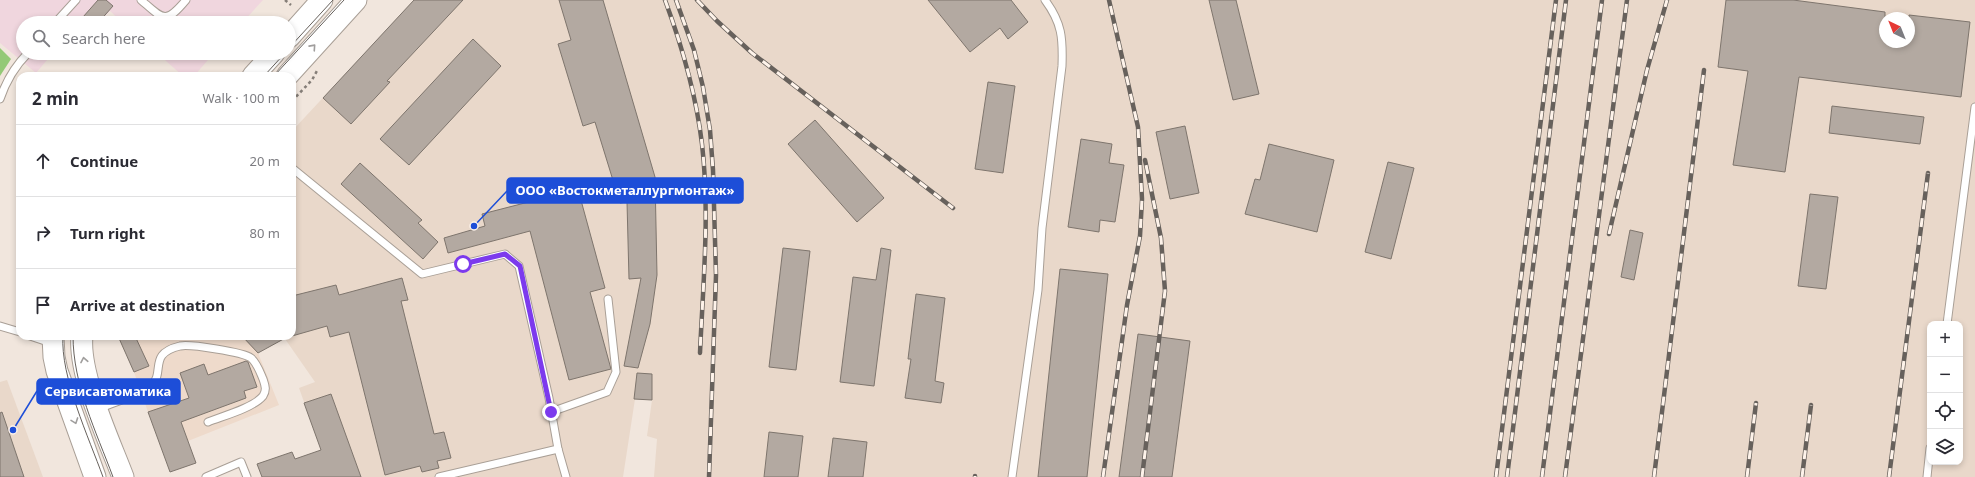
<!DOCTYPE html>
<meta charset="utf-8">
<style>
:root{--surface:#fff;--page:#f7f7f7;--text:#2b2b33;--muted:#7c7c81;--line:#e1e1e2}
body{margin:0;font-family:"Noto Sans",sans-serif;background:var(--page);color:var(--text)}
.controls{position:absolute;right:12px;bottom:12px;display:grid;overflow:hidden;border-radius:8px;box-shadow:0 2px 6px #0003}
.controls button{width:36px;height:36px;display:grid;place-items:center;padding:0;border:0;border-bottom:1px solid var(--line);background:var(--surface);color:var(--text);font:20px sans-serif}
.compass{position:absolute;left:1879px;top:12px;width:36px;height:36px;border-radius:50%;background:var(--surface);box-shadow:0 2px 6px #0003;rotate:317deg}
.stop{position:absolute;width:12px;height:12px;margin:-9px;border:3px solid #7c3aed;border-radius:50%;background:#fff}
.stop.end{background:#7c3aed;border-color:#fff;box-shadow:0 1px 4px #0008}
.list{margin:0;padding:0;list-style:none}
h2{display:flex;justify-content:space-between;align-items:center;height:52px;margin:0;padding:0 16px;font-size:17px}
h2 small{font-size:13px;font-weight:400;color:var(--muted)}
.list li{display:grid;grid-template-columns:26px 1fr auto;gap:12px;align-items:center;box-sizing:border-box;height:72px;padding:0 16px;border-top:1px solid var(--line)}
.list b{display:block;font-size:15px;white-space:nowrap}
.list em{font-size:13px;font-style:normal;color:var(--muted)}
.icon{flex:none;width:22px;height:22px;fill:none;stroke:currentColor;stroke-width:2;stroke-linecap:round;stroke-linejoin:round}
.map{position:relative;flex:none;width:1975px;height:477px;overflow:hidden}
.search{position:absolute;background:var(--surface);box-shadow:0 2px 6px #0003;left:16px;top:16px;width:280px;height:44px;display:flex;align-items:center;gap:10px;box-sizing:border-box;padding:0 14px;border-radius:22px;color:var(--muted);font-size:15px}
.panel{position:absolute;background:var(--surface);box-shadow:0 2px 6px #0003;left:16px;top:72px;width:280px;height:268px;border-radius:12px}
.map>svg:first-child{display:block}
.commercial{fill:#eedacb}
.built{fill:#e9d8ca;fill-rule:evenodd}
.education{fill:#f0d6de}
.green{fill:#94c977}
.building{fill:#b3a9a1;stroke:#7e756d}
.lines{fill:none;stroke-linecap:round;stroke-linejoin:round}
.service-casing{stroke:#a99f96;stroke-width:9}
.secondary-casing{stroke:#a99f96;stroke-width:23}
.path{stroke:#857e78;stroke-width:2.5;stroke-dasharray:3 3;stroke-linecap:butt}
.service{stroke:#fff;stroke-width:7}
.secondary{stroke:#fff;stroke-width:21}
.tram{stroke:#67615c;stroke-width:1}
.rail-casing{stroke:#67615c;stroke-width:4.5}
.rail{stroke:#fef3ea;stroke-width:3;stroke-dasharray:9;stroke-linecap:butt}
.oneway{stroke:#a09e9d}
.route{stroke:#7c3aed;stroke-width:5}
.leader{fill:none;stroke:#1d4ed8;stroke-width:1.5}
.callout-dot{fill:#1d4ed8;stroke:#fef3ea;stroke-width:1.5}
.callout{fill:#1d4ed8;stroke:#1d4ed8;stroke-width:1.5}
.callout-label{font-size:13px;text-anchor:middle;font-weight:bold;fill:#fff}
</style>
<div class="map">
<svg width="1975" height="477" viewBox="0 0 1975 477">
<rect width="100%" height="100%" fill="#f1e6dd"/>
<polygon class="commercial" points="118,336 283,336 258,353 279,405 188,441 174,403 148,412 134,372"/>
<g class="built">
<path d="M414,0H1975V477H654L657,439L647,436L652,400L635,399L623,477H331L299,388L315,382L283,336H292V131ZM1885,18H1909V42H1885ZM1930,324H1960V462H1930Z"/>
<polygon points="7,380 43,477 0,477 0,382"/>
</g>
<g class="education">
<polygon points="0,0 263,0 242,23 123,23 110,11 98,23 90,23 83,17 78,23 23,23 23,53 53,53 36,73 0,43"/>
<polygon points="157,53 214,53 194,76 183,76"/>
</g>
<polygon class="green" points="0,48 11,59 0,76"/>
<g class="building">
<polygon points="98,0 106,0 113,6 98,23 90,23 83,17"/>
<polygon points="414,0 463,0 387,81 390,82 351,124 323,98"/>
<polygon points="559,0 603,0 655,177 657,275 650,324 638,368 624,366 641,278 629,279 627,202 620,203 595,122 583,126 558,44 571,40"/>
<polygon points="928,0 1011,0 1028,22 1008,39 1000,28 970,52"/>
<polygon points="1209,0 1236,0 1259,94 1233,100"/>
<polygon points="1726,0 1793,0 1885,12 1885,42 1909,42 1909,15 1970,22 1961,97 1799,77 1785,172 1733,165 1748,71 1718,67"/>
<polygon points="473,39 501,66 409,165 380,139"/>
<polygon points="988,82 1015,86 1003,173 975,169"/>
<polygon points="1832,106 1924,117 1920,144 1829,133"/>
<polygon points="815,120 884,198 857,222 788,144"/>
<polygon points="1185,126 1199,193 1170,199 1156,132"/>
<polygon points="1081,139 1112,144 1109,163 1124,165 1115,222 1100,220 1099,232 1068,227"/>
<polygon points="1269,144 1334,160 1317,232 1245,214 1255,179 1260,180"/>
<polygon points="1388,162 1414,168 1391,259 1365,252"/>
<polygon points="360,163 422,220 418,223 438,242 423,259 341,184"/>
<polygon points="579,193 605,288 590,292 611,369 569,380 530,231 448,253 444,238 485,226 482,214 552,196 553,200"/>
<polygon points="1810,194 1838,197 1826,289 1798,286"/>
<polygon points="1630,230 1643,233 1634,280 1621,277"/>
<polygon points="783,248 810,251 796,370 769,367"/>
<polygon points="881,248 891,250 874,386 840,382 853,277 876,280"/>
<polygon points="1060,269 1108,274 1087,477 1038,477"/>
<polygon points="402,278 408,300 401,301 434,434 444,432 451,458 437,461 439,468 422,472 420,466 385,475 349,332 330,337 327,326 292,336 292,296 336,285 339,295"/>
<polygon points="916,294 945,298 935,381 944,383 941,403 905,398 911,359 908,359"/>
<polygon points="1138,334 1190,341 1172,477 1119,477"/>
<polygon points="118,336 135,336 149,366 134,372"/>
<polygon points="242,336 289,336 258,353"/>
<polygon points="246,361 248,362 257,387 244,391 246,398 181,422 196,463 170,472 148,412 189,398 180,373 204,364 208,375"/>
<polygon points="637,373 652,374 652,400 634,399"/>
<polygon points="331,394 361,477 262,477 257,464 292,452 295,459 321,450 304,403"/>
<polygon points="2,412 24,477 0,477 0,413"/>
<polygon points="769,432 803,436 798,477 764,477"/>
<polygon points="833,438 867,442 863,477 828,477"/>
</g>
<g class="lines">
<defs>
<g id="service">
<path d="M141,0C163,19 165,25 186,0"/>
<polyline points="55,23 76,0"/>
<path d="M0,99C6,81 14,67 28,53"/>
<polyline points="292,168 422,274 505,254 519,266 549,398 558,449 566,477"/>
<polyline points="1947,324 1975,107"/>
<polyline points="0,326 20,332"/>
<polyline points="30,336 51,343"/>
<path d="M98,409C110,404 143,393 151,386C166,372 147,354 180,346C190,344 243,352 251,358C257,363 260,372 263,379C265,385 267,390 263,396C253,408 223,416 208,422"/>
<polyline points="551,412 607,392 616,372 608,299"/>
<polyline points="206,477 241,462 247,477"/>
<polyline points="439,477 558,449"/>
<path d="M1012,477L1038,290L1042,228L1062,66C1063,38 1062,23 1045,0"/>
<polyline points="1927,477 1930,448"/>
</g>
<g id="secondary">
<polyline points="289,37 322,0"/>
<polyline points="253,76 274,53"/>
<polyline points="287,76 356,0"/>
<polyline points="53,336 54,357 57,371 95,477"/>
<path d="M82,336C78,374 109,440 123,477"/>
</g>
</defs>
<use href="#service" class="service-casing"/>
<use href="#secondary" class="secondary-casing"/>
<g class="path">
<polyline points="285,0 291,5"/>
<polyline points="292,101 312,80 318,69"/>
<polyline points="108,381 112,393"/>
</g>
<use href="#service" class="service"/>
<use href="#secondary" class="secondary"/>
<g class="tram">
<polyline points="289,48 333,0"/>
<polyline points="264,76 285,53"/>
<polyline points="274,76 344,0"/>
<path d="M63,336C60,376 89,438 103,477"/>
<path d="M73,336C73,385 96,431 113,477"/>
</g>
<defs>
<g id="rail">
<path d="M665,0C682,46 696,94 702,144C710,213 703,284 700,353"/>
<polyline points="676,0 694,50 703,87 710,130 713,170 716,275 709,477"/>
<polyline points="697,0 717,21 752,53 953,208"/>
<polyline points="1609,234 1647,70 1667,0"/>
<polyline points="975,477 975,476"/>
<polyline points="1103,477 1127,305 1140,236 1142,199 1138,127 1109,0"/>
<polyline points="1142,477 1165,291 1161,238 1145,160"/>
<polyline points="1496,477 1556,0"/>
<polyline points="1507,477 1566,0"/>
<polyline points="1542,477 1602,0"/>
<polyline points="1565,477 1627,0"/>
<polyline points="1654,477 1704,70"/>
<polyline points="1747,477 1756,403"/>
<polyline points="1802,477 1811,405"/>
<polyline points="1889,477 1928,173"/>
</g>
</defs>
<use href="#rail" class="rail-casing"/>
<use href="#rail" class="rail"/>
</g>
<defs><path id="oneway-chevron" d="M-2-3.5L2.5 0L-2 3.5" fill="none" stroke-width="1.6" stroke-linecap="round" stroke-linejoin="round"/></defs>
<g class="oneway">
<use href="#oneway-chevron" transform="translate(313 47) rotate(-48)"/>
<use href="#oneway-chevron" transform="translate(84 360) rotate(-101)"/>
<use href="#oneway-chevron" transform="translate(75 421) rotate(70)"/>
</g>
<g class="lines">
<polyline class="route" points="463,264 505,254 520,266 551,412"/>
</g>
<path class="leader" d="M474 226L507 191M13 430L37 391"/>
<g class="callout-dot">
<circle cx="474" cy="226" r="4"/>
<circle cx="13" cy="430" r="4"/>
</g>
<g class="callout">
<rect x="507" y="178" width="236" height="25" rx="4"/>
<rect x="37" y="379" width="143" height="25" rx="4"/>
</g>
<g class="callout-label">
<text x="625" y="195">ООО «Востокметаллургмонтаж»</text>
<text x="108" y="396">Сервисавтоматика</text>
</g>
</svg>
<div class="controls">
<button>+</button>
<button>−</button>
<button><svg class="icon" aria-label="locate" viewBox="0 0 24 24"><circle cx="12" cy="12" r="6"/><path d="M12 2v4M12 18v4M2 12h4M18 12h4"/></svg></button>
<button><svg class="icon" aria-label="layers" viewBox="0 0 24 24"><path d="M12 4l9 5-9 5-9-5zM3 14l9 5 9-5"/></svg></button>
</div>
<svg class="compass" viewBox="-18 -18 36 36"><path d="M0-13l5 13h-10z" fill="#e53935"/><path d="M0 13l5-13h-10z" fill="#7c7c81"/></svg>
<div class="stop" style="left:463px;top:264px"></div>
<div class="stop end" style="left:551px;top:412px"></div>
<div class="search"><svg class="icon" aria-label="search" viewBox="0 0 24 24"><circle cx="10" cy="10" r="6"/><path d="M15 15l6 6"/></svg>Search here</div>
<section class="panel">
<h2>2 min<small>Walk · 100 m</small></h2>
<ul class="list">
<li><svg class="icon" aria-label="ahead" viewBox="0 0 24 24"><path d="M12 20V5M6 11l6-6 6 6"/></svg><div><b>Continue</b></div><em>20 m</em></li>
<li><svg class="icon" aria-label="right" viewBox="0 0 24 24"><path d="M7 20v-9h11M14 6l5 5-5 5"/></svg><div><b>Turn right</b></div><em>80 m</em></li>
<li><svg class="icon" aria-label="arrive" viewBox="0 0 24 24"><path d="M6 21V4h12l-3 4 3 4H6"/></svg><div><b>Arrive at destination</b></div></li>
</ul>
</section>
</div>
